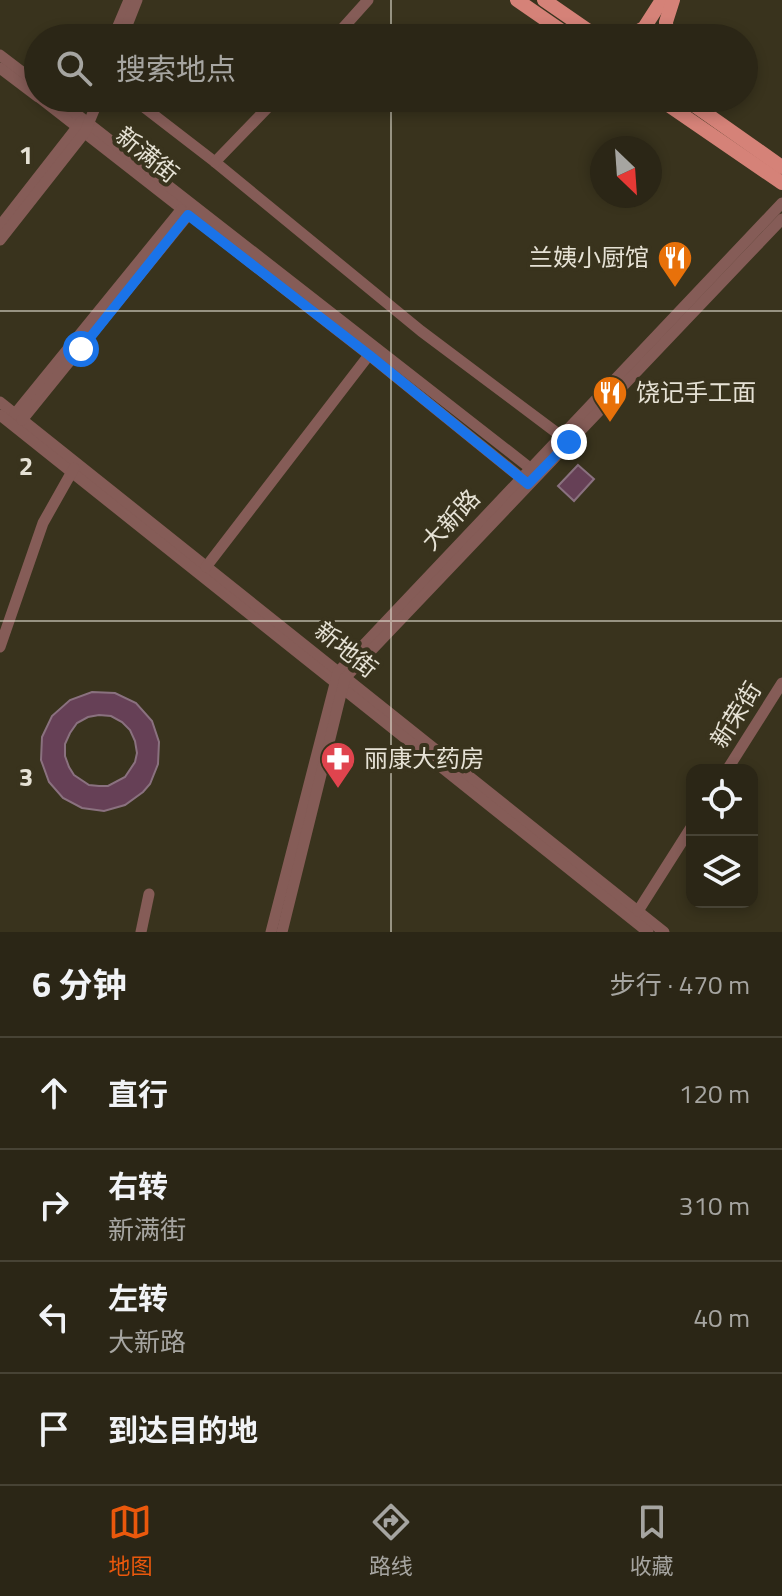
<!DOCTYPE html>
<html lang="zh">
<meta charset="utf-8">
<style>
:root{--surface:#2b2616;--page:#332e1f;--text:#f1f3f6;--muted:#a6a5a1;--line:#474335;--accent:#ea580c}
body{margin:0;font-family:"Titillium Web","Noto Sans SC",sans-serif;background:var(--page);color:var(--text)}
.controls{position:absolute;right:24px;bottom:24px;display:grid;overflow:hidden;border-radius:16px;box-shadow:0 4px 12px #0003}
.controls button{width:72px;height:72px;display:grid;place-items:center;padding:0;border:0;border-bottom:2px solid var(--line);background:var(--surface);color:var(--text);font:40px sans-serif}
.compass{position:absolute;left:590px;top:136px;width:72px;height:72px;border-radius:50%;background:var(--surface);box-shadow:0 4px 12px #0003;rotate:155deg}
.stop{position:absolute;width:24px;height:24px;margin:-18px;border:6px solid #1a73e8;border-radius:50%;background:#fff}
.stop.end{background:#1a73e8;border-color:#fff;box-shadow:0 2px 8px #0008}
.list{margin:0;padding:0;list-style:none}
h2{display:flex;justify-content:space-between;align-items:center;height:104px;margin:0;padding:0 32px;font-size:34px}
h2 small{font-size:26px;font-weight:400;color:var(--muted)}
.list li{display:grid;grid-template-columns:52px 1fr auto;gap:24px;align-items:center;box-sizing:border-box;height:112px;padding:0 32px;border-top:2px solid var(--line)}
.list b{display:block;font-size:30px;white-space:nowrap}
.list p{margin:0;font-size:26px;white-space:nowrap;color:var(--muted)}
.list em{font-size:26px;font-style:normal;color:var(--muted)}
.icon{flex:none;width:44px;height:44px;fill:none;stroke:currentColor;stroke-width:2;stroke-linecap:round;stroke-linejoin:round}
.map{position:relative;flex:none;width:782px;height:932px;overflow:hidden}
.search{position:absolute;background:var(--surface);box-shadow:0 4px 12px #0003;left:24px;right:24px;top:24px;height:88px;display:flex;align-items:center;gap:20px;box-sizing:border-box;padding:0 28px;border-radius:44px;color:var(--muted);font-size:30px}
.sheet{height:552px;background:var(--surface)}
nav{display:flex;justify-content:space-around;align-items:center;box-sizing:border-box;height:112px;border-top:2px solid var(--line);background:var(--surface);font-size:22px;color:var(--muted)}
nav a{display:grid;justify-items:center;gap:4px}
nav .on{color:var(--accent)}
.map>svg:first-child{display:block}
.building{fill:#664056;stroke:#8a717f;stroke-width:2;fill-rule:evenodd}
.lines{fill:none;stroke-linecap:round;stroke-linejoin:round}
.minor{stroke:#855c57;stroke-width:11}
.major{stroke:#d58278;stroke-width:14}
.route{stroke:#1a73e8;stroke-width:10}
.grid{fill:none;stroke:#e6e2d5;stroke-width:2;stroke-opacity:0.55}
.labels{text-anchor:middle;stroke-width:8;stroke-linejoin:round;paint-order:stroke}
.street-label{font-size:24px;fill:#e6e2d5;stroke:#39331d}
.poi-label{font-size:24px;fill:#e6e2d5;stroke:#39331d;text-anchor:start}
.grid-label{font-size:26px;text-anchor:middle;font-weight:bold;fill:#e6e2d5;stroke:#39331d;stroke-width:8;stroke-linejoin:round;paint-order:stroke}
</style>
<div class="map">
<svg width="782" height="932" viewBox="0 0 782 932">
<rect width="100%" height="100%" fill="#39331d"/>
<g class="building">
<polygon points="578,465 594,479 574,501 558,486"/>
<path d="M92,692L115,693L136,703L152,721L159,742L158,764L150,784L143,792L125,805L104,811L82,808L63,798L49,782L41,760L42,737L52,716L70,700ZM99,715L111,716L122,722L130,730L135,741L137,753L135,762L125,777L108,786H99L89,785L74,775L69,767L65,756V744L70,733L77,723L88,717Z"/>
</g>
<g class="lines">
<g class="minor">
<polyline points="113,38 129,0"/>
<polyline points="122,38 137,0"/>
<polyline points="334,38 368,0"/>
<polyline points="0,55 38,84"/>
<polyline points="0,68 38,97"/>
<polyline points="40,98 369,355 526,482"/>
<polyline points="56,98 530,468"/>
<polyline points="132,98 215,162 421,331 565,439"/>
<polyline points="215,162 277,98"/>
<polyline points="0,226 82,121"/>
<polyline points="0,240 85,132 99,98"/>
<polyline points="0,402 664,932"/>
<polyline points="15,414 181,210"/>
<polyline points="0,415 648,932"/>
<polyline points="22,420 188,215"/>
<polyline points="206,567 369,355"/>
<polyline points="0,647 43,523 74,468"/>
<polyline points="727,770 782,683"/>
<polyline points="638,911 692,826"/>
<polyline points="141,932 149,894"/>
<polyline points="271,932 338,672 782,203"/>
<polyline points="282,932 345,678 782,219"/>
</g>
<g class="major">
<polyline points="517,0 572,38"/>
<polyline points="544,0 599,38"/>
<polyline points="625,38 644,28 662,0"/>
<polyline points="667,38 666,22 673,0"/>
<polyline points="658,98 782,183"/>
<polyline points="684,98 782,167"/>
</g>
</g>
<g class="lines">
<polyline class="route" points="81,349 188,215 369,355 528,484 569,442"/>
</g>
<path class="grid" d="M391,0V38M391,98V932M0,311H782M0,621H782"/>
<defs>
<symbol id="restaurant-pin" viewBox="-11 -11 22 30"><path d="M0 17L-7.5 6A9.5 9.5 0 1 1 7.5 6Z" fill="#e8710a" stroke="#39331d"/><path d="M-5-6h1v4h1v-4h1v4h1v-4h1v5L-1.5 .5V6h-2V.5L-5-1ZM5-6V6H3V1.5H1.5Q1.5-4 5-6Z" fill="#fff"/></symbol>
<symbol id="pharmacy-pin" viewBox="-11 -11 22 30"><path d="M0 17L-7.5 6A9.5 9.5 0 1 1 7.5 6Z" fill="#e0444e" stroke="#39331d"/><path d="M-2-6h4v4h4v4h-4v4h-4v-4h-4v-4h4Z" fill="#fff"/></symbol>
</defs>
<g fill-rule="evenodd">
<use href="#restaurant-pin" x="655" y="238" width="40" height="54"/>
<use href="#restaurant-pin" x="590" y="373" width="40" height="54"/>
<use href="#pharmacy-pin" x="318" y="739" width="40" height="54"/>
</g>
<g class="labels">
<g class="street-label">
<text transform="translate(147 155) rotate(39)" y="8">新满街</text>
<text transform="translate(451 520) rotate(-47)" y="8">大新路</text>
<text transform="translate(346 650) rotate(39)" y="8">新地街</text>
<text transform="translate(736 715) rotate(-58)" y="8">新荣街</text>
</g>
<g class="poi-label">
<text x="649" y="266" text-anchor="end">兰姨小厨馆</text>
<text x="636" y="401">饶记手工面</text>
<text x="364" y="767">丽康大药房</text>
</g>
</g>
<g class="grid-label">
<text x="26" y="164">1</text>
<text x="26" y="475">2</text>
<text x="26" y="786">3</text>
</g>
</svg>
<div class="controls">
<button><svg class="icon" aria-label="locate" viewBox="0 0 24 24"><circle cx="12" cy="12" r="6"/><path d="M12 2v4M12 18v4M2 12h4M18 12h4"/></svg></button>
<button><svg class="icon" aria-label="layers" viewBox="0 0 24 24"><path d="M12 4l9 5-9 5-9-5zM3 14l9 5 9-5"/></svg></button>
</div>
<svg class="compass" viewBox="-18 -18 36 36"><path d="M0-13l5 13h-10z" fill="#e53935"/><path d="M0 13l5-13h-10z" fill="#a6a5a1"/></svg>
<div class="stop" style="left:81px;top:349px"></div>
<div class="stop end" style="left:569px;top:442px"></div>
<div class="search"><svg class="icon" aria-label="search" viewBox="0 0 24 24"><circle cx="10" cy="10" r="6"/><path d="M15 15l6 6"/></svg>搜索地点</div>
</div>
<section class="sheet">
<h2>6 分钟<small>步行 · 470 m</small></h2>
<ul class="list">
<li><svg class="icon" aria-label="ahead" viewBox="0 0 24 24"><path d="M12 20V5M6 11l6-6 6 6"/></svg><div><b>直行</b></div><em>120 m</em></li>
<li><svg class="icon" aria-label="right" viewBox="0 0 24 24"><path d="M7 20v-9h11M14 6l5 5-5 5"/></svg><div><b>右转</b><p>新满街</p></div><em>310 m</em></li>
<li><svg class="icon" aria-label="left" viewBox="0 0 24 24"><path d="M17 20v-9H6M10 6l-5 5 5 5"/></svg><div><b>左转</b><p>大新路</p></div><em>40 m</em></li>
<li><svg class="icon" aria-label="arrive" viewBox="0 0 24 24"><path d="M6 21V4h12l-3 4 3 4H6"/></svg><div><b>到达目的地</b></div></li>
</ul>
</section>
<nav>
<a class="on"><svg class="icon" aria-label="map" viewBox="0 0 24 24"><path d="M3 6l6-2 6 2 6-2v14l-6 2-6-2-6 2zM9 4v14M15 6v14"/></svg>地图</a>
<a><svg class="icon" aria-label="directions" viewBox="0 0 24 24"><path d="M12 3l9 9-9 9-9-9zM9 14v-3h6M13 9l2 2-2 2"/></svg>路线</a>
<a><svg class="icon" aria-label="saved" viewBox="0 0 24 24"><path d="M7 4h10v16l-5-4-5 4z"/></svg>收藏</a>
</nav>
